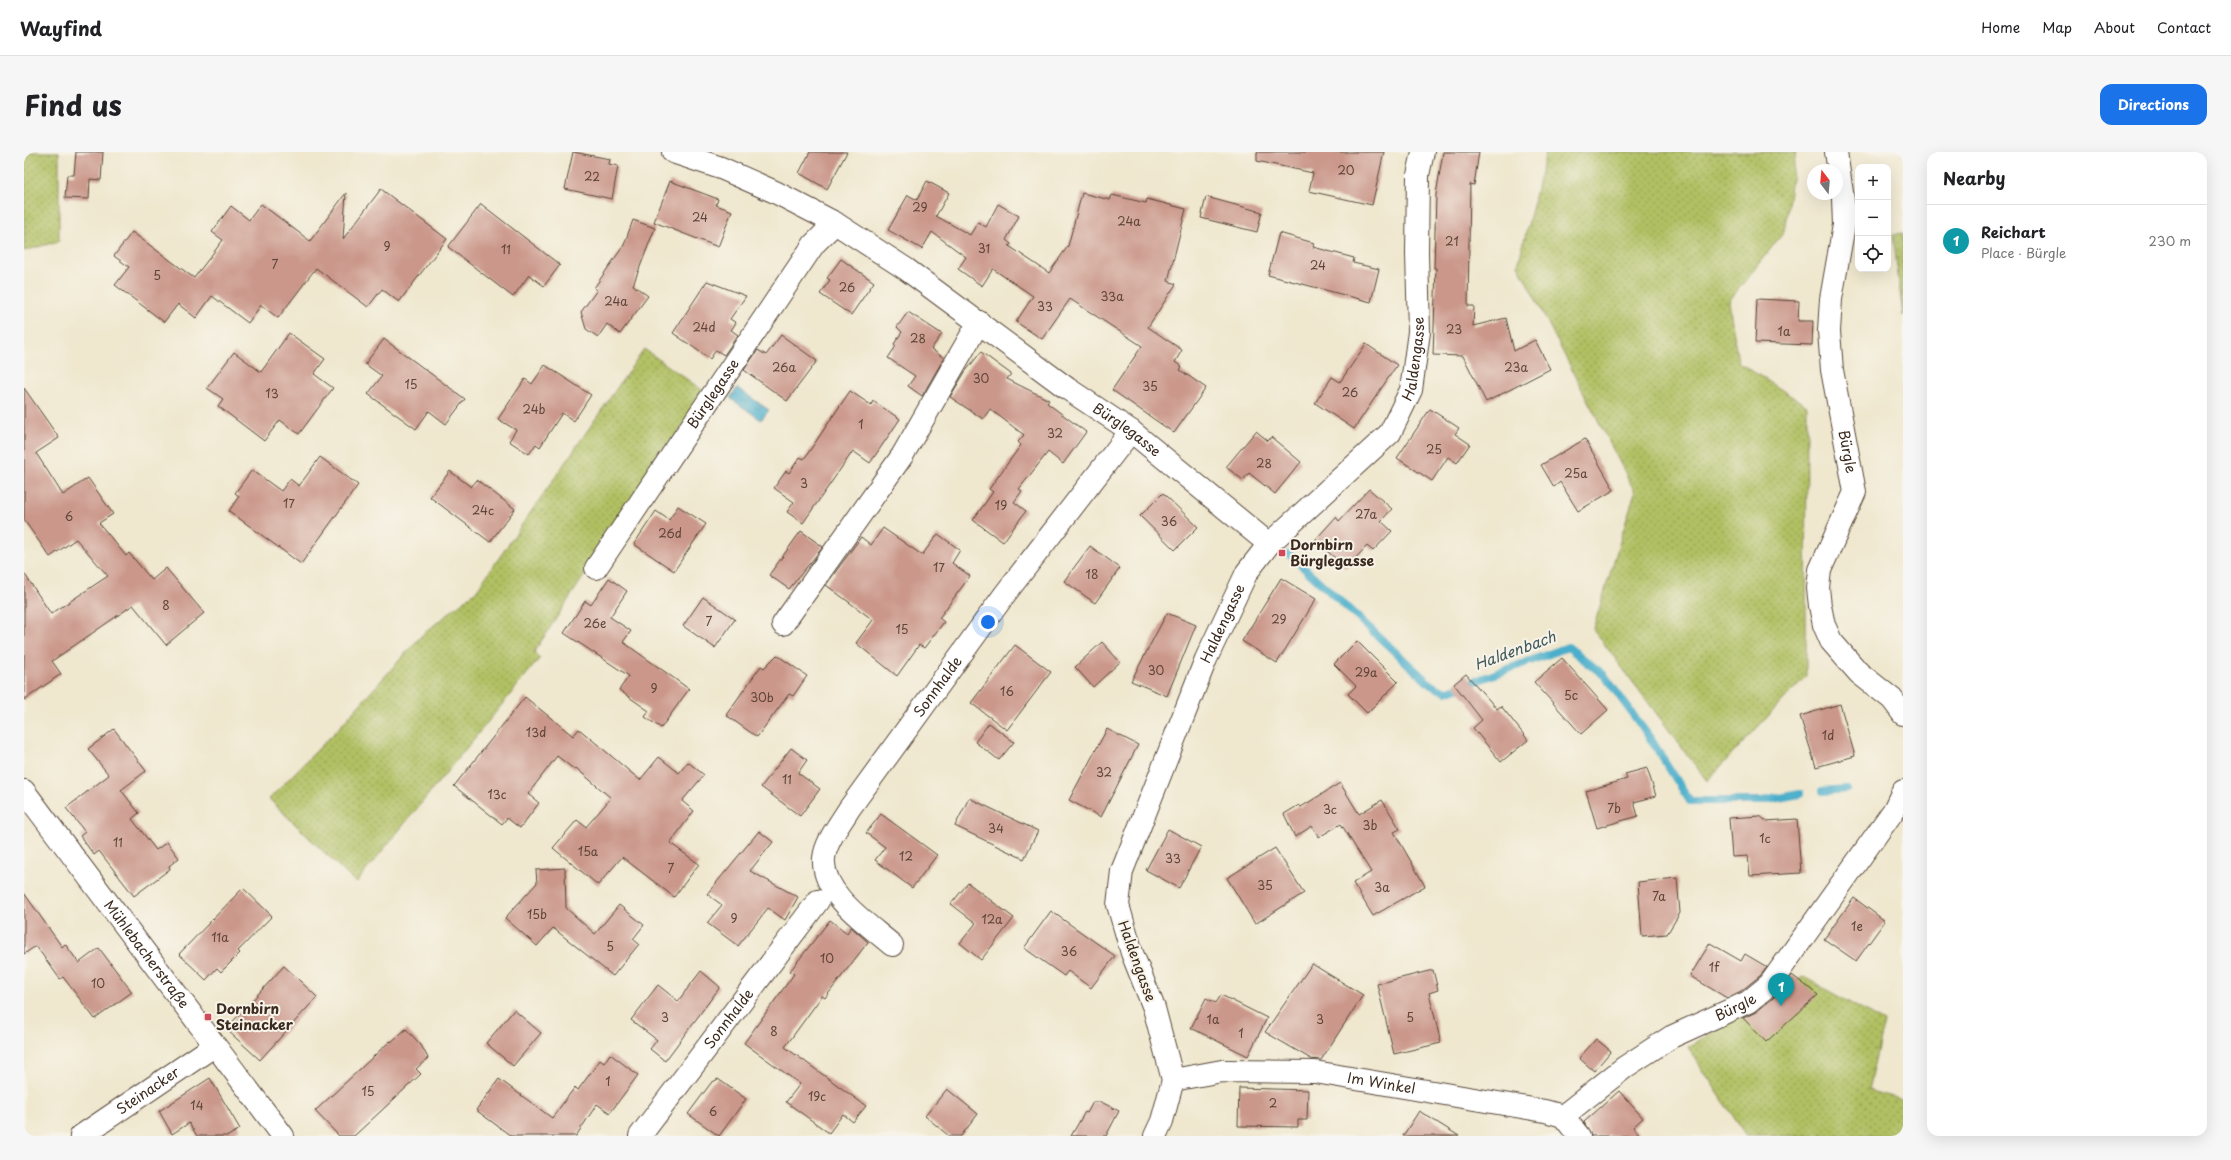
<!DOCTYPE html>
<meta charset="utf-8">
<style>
:root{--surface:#fff;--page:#f6f6f6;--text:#202124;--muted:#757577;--line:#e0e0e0;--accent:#1a73e8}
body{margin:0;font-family:"Playpen Sans",sans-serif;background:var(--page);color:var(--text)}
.controls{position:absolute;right:12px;top:12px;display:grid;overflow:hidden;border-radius:8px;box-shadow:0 4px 16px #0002}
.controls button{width:36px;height:36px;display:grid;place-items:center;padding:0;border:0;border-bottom:1px solid var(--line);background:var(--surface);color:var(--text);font:20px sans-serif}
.compass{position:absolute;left:1783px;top:12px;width:36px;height:36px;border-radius:50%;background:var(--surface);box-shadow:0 4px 16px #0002;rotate:344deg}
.you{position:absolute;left:964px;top:470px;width:14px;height:14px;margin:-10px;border:3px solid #fff;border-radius:50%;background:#1a73e8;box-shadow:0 0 0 6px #1a73e833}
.badge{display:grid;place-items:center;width:26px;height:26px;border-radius:50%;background:var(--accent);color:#fff;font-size:13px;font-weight:700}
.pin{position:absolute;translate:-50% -33px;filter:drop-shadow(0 1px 2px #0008)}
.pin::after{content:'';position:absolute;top:21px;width:14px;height:12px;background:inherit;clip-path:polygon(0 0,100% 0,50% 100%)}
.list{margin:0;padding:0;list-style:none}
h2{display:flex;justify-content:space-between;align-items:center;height:52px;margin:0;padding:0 16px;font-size:17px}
h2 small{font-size:13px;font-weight:400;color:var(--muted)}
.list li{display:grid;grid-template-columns:26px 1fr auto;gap:12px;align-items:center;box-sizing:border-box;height:72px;padding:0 16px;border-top:1px solid var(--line)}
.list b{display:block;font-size:15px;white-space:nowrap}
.list p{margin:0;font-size:13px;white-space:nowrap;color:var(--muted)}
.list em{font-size:13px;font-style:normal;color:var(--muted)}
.icon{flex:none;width:22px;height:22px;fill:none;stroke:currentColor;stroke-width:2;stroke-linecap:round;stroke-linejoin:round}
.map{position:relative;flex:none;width:1879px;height:984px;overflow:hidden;border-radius:12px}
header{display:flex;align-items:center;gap:24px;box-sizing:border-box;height:56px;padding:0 20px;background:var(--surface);border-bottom:1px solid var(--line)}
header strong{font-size:19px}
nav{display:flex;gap:22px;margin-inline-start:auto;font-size:14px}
.intro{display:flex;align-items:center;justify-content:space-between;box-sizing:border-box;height:96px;padding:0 24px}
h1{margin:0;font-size:28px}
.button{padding:10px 18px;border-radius:12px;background:var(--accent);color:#fff;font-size:14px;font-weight:700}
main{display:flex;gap:24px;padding:0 24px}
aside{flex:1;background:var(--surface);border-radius:12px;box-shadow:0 4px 16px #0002}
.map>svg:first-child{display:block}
.grass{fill:url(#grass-dots);stroke:#767540}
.water{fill:url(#water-ripples);stroke:#446c74}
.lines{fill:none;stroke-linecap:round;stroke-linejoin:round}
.stream{stroke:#4cafcb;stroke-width:8}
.building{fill:#ca978a}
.minor-casing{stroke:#564638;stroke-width:24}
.minor{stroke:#fff;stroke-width:22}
.poi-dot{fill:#d1495b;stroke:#f7f3e8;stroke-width:1.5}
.labels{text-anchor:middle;stroke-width:4;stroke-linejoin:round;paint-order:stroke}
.number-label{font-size:12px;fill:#5f4539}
.street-label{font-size:14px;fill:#3b2a1e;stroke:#f7f3e8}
.poi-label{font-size:14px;font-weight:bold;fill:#3b2a1e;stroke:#f7f3e8;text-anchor:start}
.water-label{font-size:15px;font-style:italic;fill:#41595b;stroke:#f7f3e8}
</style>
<header>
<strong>Wayfind</strong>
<nav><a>Home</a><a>Map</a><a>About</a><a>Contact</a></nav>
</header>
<div class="intro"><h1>Find us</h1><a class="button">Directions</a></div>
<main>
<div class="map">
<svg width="1879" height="984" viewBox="0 0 1879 984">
<defs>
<pattern id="grass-dots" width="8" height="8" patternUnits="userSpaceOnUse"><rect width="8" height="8" fill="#b0c062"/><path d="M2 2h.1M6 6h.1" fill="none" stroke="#909c50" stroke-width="1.8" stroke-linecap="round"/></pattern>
<pattern id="water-ripples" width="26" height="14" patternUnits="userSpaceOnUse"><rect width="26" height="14" fill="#4cafcb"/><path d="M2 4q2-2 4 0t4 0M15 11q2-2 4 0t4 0" fill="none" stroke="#408fa4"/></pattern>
</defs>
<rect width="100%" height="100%" fill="#f7f3e8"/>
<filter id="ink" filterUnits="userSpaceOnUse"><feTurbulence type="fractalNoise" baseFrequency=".025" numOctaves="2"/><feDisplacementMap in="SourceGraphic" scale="8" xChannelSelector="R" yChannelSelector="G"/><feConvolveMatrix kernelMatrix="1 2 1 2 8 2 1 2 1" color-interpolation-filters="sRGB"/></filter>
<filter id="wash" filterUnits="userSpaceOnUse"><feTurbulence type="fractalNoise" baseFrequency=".012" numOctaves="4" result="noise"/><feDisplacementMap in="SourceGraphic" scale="16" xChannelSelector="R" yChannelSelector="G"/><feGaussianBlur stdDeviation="0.9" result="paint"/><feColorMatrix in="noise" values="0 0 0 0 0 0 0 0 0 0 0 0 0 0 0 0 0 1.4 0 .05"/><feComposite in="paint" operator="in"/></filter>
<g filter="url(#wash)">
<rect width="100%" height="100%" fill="#efe7ce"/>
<g class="grass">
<polygon points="0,0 35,0 35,89 0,99"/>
<polygon points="1522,0 1772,0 1760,80 1705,149 1714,210 1783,254 1782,524 1683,629 1569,477 1611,340 1494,113"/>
<polygon points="1879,81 1879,164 1869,83"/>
<polygon points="620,197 681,240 510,500 516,506 332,731 245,647 312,579 398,483 452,439"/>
<polygon points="1780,825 1860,870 1844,938 1879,948 1879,984 1722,984 1664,895"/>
</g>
<polygon class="water" points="713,236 745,258 737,268 706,246"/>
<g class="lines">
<g class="stream">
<polyline points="1265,402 1407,533 1422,540 1544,495 1580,523 1626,586 1666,649 1738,649 1776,642"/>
<polyline points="1799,639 1822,637"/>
</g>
</g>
<g id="blocks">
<g class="building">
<polygon points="52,0 79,0 77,28 66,27 65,47 41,46 43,23 50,23"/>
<polygon points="549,0 586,7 585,12 594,14 588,47 541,37"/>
<polygon points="786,0 823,0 803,37 775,21"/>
<polygon points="1233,0 1360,0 1348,53 1285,39 1289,21 1233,9"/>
<polygon points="1419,0 1455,0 1450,33 1446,32 1444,154 1450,154 1449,174 1482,166 1490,199 1511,188 1526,217 1462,250 1439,204 1409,203 1412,116 1410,116 1412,43"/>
<polygon points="646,29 694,47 692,53 708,59 694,95 630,70"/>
<polygon points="903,29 925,41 912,64 946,83 954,70 962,75 974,52 995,64 982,88 987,92 985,94 1025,121 1044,94 1058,41 1086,48 1088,43 1122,51 1123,47 1162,57 1144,129 1152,132 1124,175 1158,198 1151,210 1158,215 1156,218 1182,236 1150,281 1088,238 1118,194 1046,147 1018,187 992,170 1009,144 969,117 958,134 934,117 942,105 908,80 898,97 864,78 884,43 893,48"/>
<polygon points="357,37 423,87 375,150 358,137 344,155 292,116 254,166 237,153 224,171 188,144 172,166 154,152 140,170 91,133 105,115 90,104 108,80 170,126 199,88 188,80 207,54 225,68 237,52 286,89 322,41 319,87"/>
<polygon points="1182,45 1238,60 1233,80 1177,66"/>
<polygon points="457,52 536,113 520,134 505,123 489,145 424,95"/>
<polygon points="609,68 631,76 609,133 624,144 596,182 583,172 574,185 562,177 557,160 573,138 570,136 600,93"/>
<polygon points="1255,81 1290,91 1289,95 1330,106 1329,111 1355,117 1347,150 1244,123"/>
<polygon points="817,107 850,130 827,163 796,142 806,128 803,126"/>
<polygon points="683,129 722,144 706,167 712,171 707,178 714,183 700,203 692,198 686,207 649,181"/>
<polygon points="1733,147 1775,149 1774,169 1789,169 1788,193 1731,191"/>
<polygon points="884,160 918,182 907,197 920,206 898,244 884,234 891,224 864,206 872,194 870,192 878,180 873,175"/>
<polygon points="265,181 301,207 290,222 309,236 275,282 256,268 240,289 194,254 199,247 183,236 210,200 237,220"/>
<polygon points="757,183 793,209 763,249 720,218 734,198 742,203"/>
<polygon points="360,187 441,247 422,272 405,259 392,277 344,242 358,224 341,212"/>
<polygon points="1342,192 1373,213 1330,277 1291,251 1308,225 1316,230"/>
<polygon points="957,200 987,222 983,227 1025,248 1023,251 1062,280 1039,312 1024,300 995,337 998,339 990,350 1002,359 979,390 949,368 969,340 965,337 997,293 994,290 1000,283 966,257 959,267 926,245 941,220"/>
<polygon points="521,213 567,243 550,269 538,261 516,295 512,292 505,302 485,289 492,278 474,267 501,227 508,232"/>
<polygon points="0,236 35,286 12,301 39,343 64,326 89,362 75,371 102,404 105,401 128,428 142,416 180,461 142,493 109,453 28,509 37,522 0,548 0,421 27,462 84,424 52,387 26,405 0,368"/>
<polygon points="826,239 847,253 849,249 876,267 846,311 829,299 779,371 763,360 770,350 750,336 762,319 765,321 776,305 780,307"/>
<polygon points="1406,257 1435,276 1431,282 1446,292 1433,311 1424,305 1408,329 1373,306"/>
<polygon points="1232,279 1244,289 1247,285 1277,310 1251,342 1225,321 1219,328 1202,315"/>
<polygon points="1561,287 1590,338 1554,359 1536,330 1530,335 1517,313"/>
<polygon points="296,305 334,333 277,412 205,359 215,344 211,341 228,318 257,339 266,327 275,334"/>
<polygon points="426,319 447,335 453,328 491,357 466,390 406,345"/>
<polygon points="1345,337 1368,357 1357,369 1368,379 1349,399 1343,394 1322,416 1291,388 1312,365 1315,369"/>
<polygon points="1139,341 1174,375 1151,398 1116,364"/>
<polygon points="654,354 682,372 650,419 610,392 632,359 645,368"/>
<polygon points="859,376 898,403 914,382 936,398 928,411 946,424 915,466 920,470 900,496 895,493 873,524 832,491 849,468 802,433 837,385 847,393"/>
<polygon points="777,379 799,395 765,437 745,423"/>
<polygon points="1066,394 1096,416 1071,451 1040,429"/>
<polygon points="585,426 603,439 586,465 607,479 599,490 665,537 637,576 621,565 625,559 595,538 605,524 540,481 561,449 567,453"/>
<polygon points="1257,426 1292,447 1253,511 1218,489"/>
<polygon points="679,445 711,467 691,496 659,474"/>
<polygon points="1143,461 1172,473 1143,544 1107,529"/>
<polygon points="1333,489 1374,530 1343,561 1324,542 1332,534 1310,512"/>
<polygon points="1078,490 1096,510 1069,535 1051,515"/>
<polygon points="991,493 1027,520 983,578 947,551"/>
<polygon points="753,503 783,524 769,544 765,542 733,585 702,563 737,514 740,516"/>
<polygon points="1538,506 1584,558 1557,582 1510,530"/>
<polygon points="1442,522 1473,557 1477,554 1504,588 1477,610 1449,576 1458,568 1430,532"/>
<polygon points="501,545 549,584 555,577 616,628 635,605 655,621 664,610 680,623 658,649 670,659 646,691 675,712 650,745 598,705 574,733 529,696 553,668 562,675 587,646 552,616 551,618 533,604 504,642 515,651 496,676 483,666 478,672 430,634"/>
<polygon points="1816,552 1831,604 1792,615 1776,564"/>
<polygon points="965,571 990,590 975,608 951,590"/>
<polygon points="90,577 122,619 97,638 115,661 108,667 132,698 143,690 155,706 145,714 146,717 110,744 75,699 70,703 56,684 61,680 42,656 85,623 64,597"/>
<polygon points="1083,577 1114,593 1077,665 1045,648"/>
<polygon points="767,596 783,608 774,621 796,637 776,664 737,635"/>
<polygon points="1623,616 1632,644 1610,650 1614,664 1573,676 1562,639 1603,627 1601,622"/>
<polygon points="1316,631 1335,662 1358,648 1376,677 1370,680 1401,734 1349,764 1329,731 1347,720 1317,672 1295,685 1288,674 1271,685 1260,662 1275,653 1277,655"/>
<polygon points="945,646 1014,679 1000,707 931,674"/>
<polygon points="857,662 913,703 888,736 851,708 861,695 842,681"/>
<polygon points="1736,664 1742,669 1773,667 1777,721 1726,724 1724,704 1708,705 1705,666"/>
<polygon points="1144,677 1177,695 1155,736 1122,718"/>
<polygon points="735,679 749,690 726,719 774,745 761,768 744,756 714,794 683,771 698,753 683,742"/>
<polygon points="1251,696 1280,741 1231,772 1203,726"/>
<polygon points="541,716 542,756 571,782 595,753 620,773 609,787 615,792 589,824 529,776 513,794 481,766 513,731 512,718"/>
<polygon points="1653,726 1656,761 1643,782 1618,784 1614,730"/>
<polygon points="944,731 990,766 957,808 936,791 952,771 927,752"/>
<polygon points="219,736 248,764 214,799 216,801 197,820 193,816 182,828 155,802"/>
<polygon points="0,741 38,795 41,792 55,811 75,796 108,840 71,867 39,825 36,827 12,794 0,802"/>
<polygon points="1830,746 1861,769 1832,809 1800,787"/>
<polygon points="1027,759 1091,804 1067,836 1044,819 1040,824 1000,796"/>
<polygon points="806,768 823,781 827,775 844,790 801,846 798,844 761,895 842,954 829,970 819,962 805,981 762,950 776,932 720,891 770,822 766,819"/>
<polygon points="1686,791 1717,809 1721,802 1743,815 1737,823 1717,839 1703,846 1666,824"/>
<polygon points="1288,812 1339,843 1297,908 1287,907 1241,880"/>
<polygon points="260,814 293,845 236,908 202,877"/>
<polygon points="1409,818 1414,838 1405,841 1417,891 1370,902 1353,832"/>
<polygon points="677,819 696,835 641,909 626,897 633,888 607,868 634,833 654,849"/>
<polygon points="1768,823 1794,843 1742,890 1719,866 1732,860 1754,842"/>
<polygon points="1197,843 1243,866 1224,904 1167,876 1182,846 1192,851"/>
<polygon points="490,858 517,881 489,914 462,891"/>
<polygon points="382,877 397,893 404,906 392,917 397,922 330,984 315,984 291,959 366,889 367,890"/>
<polygon points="1572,887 1587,899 1570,919 1555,906"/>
<polygon points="586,902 614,923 586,961 573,952 552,984 487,984 452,958 475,927 528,966 551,935 554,938 576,908 580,911"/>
<polygon points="186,926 216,977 204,984 173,984 165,971 148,982 135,959"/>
<polygon points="694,927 722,947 695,984 664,962 687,931"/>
<polygon points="1215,936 1284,938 1283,968 1274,968 1274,975 1214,974"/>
<polygon points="923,937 954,962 937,984 925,984 901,964"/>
<polygon points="1595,939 1619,966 1609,975 1617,984 1567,984 1560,970"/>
<polygon points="1069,950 1077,950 1095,959 1082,984 1047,984 1061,960 1063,961"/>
<polygon points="1395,959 1435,984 1379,984"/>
</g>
</g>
</g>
<g filter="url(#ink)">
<use href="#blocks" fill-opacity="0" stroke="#564638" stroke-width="1"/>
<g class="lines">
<defs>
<g id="minor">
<path id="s1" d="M649,0L697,16L751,40L811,71L882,117L1044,237L1107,279L1245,392"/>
<path id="s2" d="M1812,0L1819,47L1820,73L1807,147L1805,179L1808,218L1831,340L1796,418L1794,436L1796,454L1800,473L1807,489L1835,521L1868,547L1879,562"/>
<path id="s3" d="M572,416L790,92L811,71"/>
<polyline points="759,472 878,304 955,170"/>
<path id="s4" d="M0,639L259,984"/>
<path id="s5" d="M868,793C844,772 797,742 800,706C802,689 816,672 825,657L981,442L1107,279"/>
<path id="s6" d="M1149,928L1198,919L1291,920L1521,959L1539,964L1555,984"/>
<path id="s7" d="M1539,964L1601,915L1647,885L1724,850L1746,832L1870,658L1879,639"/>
<path id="s8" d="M57,984L190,894"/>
<path id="s9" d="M616,984L794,749"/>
<path id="s10" d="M1131,984L1138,969L1149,928L1130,856L1108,801L1094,753L1098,719L1182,507L1223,420L1245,392L1366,281L1387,238L1395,180L1393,101L1394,23L1399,0"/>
</g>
</defs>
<use href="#minor" class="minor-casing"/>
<use href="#minor" class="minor"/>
</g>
</g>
<g class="poi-dot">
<rect x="1254" y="397" width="8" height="8" rx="2"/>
<rect x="180" y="861" width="8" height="8" rx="2"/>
</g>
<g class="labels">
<g class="number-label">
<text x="1322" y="23">20</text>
<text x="568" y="29">22</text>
<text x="896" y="60">29</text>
<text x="676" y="70">24</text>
<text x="1105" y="74">24a</text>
<text x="1428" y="94">21</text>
<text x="363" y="99">9</text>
<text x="960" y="101">31</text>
<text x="482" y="102">11</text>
<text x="251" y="117">7</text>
<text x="1294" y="118">24</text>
<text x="133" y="128">5</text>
<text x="823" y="140">26</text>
<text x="1088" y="149">33a</text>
<text x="592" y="154">24a</text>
<text x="1021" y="159">33</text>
<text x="680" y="180">24d</text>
<text x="1430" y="182">23</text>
<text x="1760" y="184">1a</text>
<text x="894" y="191">28</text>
<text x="760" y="220">26a</text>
<text x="1492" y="220">23a</text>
<text x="957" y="231">30</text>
<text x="387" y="237">15</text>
<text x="1126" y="239">35</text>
<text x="1326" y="245">26</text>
<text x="248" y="246">13</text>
<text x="510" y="262">24b</text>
<text x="837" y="277">1</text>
<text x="1031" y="286">32</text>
<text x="1410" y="302">25</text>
<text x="1240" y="316">28</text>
<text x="1552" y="326">25a</text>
<text x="780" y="336">3</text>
<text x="265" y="356">17</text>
<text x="977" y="358">19</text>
<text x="459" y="363">24c</text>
<text x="1342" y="367">27a</text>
<text x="45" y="369">6</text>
<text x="1145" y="374">36</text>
<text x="646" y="386">26d</text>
<text x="915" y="420">17</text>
<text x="1068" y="427">18</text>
<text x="142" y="458">8</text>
<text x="1255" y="472">29</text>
<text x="685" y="474">7</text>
<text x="571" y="476">26e</text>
<text x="878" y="482">15</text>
<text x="1132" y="523">30</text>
<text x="1342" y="525">29a</text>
<text x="630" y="541">9</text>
<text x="983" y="544">16</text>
<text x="1547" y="548">5c</text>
<text x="738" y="550">30b</text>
<text x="512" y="585">13d</text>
<text x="1804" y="588">1d</text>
<text x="1080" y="625">32</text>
<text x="763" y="632">11</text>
<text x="473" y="647">13c</text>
<text x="1590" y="661">7b</text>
<text x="1306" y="662">3c</text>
<text x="1346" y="678">3b</text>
<text x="972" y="681">34</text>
<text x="1741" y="691">1c</text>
<text x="94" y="695">11</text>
<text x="564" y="704">15a</text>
<text x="882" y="709">12</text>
<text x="1149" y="711">33</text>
<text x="647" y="721">7</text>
<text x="1241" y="738">35</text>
<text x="1358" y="740">3a</text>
<text x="1635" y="749">7a</text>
<text x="513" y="767">15b</text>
<text x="710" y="771">9</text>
<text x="968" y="772">12a</text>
<text x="1833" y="779">1e</text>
<text x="196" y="790">11a</text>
<text x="586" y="799">5</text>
<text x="1045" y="804">36</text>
<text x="803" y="811">10</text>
<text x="1690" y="820">1f</text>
<text x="74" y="836">10</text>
<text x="641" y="870">3</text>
<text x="1386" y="870">5</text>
<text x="1189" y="872">1a</text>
<text x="1296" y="872">3</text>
<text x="750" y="884">8</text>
<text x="1217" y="886">1</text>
<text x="584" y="934">1</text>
<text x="344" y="944">15</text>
<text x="793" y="949">19c</text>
<text x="1249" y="956">2</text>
<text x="173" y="958">14</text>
<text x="689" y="964">6</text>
</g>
<g class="street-label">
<text dy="5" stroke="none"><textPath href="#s10" startOffset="880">Haldengasse</textPath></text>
<text dy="5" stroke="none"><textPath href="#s3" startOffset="210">Bürglegasse</textPath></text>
<text dy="5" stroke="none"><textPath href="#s1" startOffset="535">Bürglegasse</textPath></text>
<text dy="5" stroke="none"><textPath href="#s2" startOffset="303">Bürgle</textPath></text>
<text dy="5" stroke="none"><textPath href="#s10" startOffset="544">Haldengasse</textPath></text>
<text dy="5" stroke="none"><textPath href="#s5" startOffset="321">Sonnhalde</textPath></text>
<text dy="5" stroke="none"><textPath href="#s4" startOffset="204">Mühlebacherstraße</textPath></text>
<text transform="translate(1113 809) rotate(70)" y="5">Haldengasse</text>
<text dy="5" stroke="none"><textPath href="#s7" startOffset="205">Bürgle</textPath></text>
<text dy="5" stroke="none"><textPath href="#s9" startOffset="147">Sonnhalde</textPath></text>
<text dy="5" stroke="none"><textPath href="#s6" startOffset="210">Im Winkel</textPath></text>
<text dy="5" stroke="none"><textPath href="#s8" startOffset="81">Steinacker</textPath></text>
</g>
<g class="poi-label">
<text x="1266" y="398">Dornbirn<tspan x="1266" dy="16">Bürglegasse</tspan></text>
<text x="192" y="862">Dornbirn<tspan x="192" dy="16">Steinacker</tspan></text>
</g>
<g class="water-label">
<text transform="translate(1491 499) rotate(-20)" y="5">Haldenbach</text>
</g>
</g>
</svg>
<div class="controls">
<button>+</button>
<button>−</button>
<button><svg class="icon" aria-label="locate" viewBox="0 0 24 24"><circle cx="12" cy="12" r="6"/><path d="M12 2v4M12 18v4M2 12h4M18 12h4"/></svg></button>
</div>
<svg class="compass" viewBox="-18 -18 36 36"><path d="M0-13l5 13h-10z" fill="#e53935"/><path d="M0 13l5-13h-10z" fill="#757577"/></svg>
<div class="you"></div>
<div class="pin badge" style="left:1757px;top:854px;background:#0f9aa8">1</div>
</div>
<aside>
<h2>Nearby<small></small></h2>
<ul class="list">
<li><span class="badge" style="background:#0f9aa8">1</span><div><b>Reichart</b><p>Place · Bürgle</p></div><em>230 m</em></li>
</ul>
</aside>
</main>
